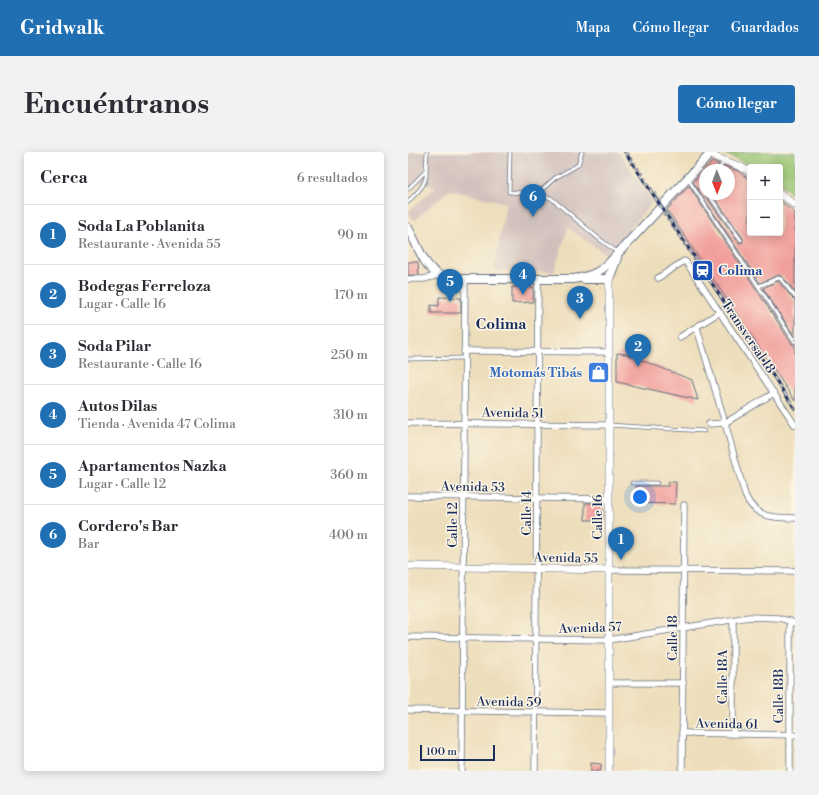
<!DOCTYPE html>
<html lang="es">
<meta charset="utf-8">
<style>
:root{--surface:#fff;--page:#f2f2f3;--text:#2b2b33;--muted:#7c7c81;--line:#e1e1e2;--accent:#1f6fb2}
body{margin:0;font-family:"Libre Bodoni",serif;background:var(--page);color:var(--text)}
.controls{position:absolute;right:12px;top:12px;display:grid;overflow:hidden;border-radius:4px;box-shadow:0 2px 10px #0003}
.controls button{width:36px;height:36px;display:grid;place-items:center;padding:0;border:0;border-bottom:1px solid var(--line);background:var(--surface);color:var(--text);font:20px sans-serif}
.compass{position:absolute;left:291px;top:12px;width:36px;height:36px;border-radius:50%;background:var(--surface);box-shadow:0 2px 10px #0003;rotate:179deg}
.scale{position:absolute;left:12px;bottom:10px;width:75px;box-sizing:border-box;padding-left:4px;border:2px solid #1b2f5e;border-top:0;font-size:11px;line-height:14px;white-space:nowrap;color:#1b2f5e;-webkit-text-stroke:3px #fcf5e5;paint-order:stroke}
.you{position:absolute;left:232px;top:345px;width:14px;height:14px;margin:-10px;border:3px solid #fff;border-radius:50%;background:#1a73e8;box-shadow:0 0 0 6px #1a73e833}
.badge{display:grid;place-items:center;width:26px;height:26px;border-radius:50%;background:var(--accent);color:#fff;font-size:13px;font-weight:700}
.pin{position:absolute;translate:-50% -33px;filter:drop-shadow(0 1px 2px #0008)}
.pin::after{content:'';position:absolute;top:21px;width:14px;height:12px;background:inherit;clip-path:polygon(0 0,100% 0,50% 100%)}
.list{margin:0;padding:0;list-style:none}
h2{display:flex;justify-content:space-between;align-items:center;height:52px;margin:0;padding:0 16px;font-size:17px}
h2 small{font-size:13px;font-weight:400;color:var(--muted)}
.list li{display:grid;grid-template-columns:26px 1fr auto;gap:12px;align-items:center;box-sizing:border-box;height:60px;padding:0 16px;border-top:1px solid var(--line)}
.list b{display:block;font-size:15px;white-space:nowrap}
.list p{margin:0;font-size:13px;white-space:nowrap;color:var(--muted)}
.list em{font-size:13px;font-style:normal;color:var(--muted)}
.map{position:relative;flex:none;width:387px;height:619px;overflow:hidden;border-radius:4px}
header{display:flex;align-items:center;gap:24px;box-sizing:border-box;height:56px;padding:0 20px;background:var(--accent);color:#fff}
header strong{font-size:19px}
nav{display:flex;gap:22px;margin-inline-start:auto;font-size:14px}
.intro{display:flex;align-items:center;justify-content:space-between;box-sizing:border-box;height:96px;padding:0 24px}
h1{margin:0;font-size:28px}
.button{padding:10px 18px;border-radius:4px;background:var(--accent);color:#fff;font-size:14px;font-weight:700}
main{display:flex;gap:24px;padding:0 24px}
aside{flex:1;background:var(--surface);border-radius:4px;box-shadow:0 2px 10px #0003}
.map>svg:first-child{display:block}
.industrial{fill:#d0c0bc}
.green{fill:#99c572;stroke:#5a7a68}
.building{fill:#f19f9c}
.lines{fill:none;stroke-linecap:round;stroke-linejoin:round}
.service-casing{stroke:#646c7f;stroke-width:4.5}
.minor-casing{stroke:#646c7f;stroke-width:7}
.tertiary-casing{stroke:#646c7f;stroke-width:8}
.secondary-casing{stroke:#646c7f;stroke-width:10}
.path{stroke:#646c7f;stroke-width:1;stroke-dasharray:3 3;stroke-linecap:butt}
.service{stroke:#fff;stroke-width:3}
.minor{stroke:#fff;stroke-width:5.5}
.tertiary{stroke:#fff;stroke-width:7}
.secondary{stroke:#fff;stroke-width:8}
.rail-casing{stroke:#1b2f5e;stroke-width:3}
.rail{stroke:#fcf5e5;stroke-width:1.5;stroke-dasharray:4.5;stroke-linecap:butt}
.labels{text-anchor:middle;stroke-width:3;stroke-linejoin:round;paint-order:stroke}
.transit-label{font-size:13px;font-weight:bold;fill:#164399;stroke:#fcf5e5;text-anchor:start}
.street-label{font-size:13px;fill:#1b2f5e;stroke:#fcf5e5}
.shop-label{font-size:13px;font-weight:bold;fill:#366cbe;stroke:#fcf5e5;text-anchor:end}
.quarter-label{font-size:15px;font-weight:bold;fill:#1b2f5e;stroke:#fcf5e5}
</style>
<header>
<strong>Gridwalk</strong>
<nav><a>Mapa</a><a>Cómo llegar</a><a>Guardados</a></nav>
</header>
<div class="intro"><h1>Encuéntranos</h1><a class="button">Cómo llegar</a></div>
<main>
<aside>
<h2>Cerca<small>6 resultados</small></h2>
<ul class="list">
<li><span class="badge">1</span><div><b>Soda La Poblanita</b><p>Restaurante · Avenida 55</p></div><em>90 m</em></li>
<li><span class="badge">2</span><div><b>Bodegas Ferreloza</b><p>Lugar · Calle 16</p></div><em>170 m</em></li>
<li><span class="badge">3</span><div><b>Soda Pilar</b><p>Restaurante · Calle 16</p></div><em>250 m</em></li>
<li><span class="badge">4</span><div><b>Autos Dilas</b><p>Tienda · Avenida 47 Colima</p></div><em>310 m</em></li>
<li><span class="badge">5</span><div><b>Apartamentos Nazka</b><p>Lugar · Calle 12</p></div><em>360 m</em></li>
<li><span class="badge">6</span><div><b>Cordero's Bar</b><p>Bar</p></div><em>400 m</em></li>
</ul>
</aside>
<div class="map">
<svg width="387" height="619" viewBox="0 0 387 619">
<rect width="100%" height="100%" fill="#fcf5e5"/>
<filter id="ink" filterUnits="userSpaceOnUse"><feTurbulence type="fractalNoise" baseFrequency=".025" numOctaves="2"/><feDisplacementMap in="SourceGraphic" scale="8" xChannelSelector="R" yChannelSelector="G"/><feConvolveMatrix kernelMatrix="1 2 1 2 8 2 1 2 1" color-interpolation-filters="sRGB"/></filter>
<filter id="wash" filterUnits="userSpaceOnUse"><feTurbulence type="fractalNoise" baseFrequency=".012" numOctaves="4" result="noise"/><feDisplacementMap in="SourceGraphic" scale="16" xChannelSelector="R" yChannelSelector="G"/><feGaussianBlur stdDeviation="0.9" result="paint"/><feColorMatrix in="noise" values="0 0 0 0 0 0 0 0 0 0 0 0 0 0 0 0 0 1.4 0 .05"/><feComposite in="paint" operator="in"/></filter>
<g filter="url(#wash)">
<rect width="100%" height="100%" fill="#eddebb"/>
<polygon class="industrial" points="0,0 211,0 245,50 199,103 160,76 146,120 86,118 98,51 41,38 7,68 0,60 28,35 8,29 0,39"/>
<polygon class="green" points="315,0 387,0 387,44 372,32 372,15 347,15 319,3"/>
<g id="blocks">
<g class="building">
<polygon points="304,10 311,12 307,18 297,18 297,43 331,91 335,90 335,86 304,42 321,42 321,18 314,18 316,14 330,19 342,28 342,81 372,81 372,49 387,61 387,140 375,125 371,123 352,131 285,30"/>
<polygon points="281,34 384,192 387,193 387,249 259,58"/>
<polygon points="0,110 10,110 11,123 0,123"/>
<polygon points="370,129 385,147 387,148 387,185 355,136"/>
<polygon points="104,135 125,135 125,150 104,151"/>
<polygon points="31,145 53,146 53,161 23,161 23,153 31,154"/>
<polygon points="209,201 218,202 284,228 290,248 209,230"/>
<polygon points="260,330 268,330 267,352 228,351 228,334 260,334"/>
<rect x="177" y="351" width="18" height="17"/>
<polygon points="183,611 193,612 193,619 183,619"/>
</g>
</g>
</g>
<g filter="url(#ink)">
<use href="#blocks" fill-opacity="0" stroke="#646c7f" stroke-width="1"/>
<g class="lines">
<defs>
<g id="service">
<polyline points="102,0 101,40 129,42 143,46 190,86 209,100"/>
<polyline points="310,18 316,10"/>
<polyline points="18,19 19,0"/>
<polyline points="280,27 387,190"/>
<path d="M0,37L18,19C20,32 8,41 0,50"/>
<polyline points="129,42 147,26 170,13 174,0"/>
<polyline points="300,42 333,88"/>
<polyline points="351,134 370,126 373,127 387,145"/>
<polyline points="0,207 56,206"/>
<polyline points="201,273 296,279"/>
<polyline points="224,331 249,331"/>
</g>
<g id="minor">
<polyline points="250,126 276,109 278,110 387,273"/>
<polyline points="0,127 16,127 31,123"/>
<path d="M289,176L317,271L337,343C347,366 365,366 387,366"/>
<polyline points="272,185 312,160"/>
<polyline points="56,199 201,200"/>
<polyline points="0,271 201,273"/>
<polyline points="301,272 317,271 366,241"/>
<polyline points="0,344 201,347"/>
<polyline points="202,418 387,419"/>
<polyline points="325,468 325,582"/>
<polyline points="382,469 382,619"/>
<polyline points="0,485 201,488 341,465 371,466 387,471"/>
<polyline points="201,531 275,531"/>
<polyline points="0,558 201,561"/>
<polyline points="274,581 387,583"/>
<polyline points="54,619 57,128"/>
<polyline points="127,619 130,128"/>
<polyline points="274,619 276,353"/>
</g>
<g id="tertiary">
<polyline points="302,3 333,15 342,20"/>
<polyline points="372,42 387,53"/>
<polyline points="201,122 201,619"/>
<polyline points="0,414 202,418"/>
</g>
<g id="secondary">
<path d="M0,76C12,96 15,119 40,127H165C179,125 190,122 201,111L304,0"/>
<polyline points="177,127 201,127 209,106"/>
</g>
</defs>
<use href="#service" class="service-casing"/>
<use href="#minor" class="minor-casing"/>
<use href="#tertiary" class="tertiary-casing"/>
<use href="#secondary" class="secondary-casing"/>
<g class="path">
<polyline points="220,0 252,48"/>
<polyline points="255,62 290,114 288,116"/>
</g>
<use href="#service" class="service"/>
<use href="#minor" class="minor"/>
<use href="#tertiary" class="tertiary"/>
<use href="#secondary" class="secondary"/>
<defs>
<polyline id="rail" points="217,0 387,257"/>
</defs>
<use href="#rail" class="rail-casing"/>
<use href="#rail" class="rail"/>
</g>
</g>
<defs>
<symbol id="station-square" viewBox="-11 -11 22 22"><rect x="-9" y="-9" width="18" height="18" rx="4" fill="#1a4fb4" stroke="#fcf5e5"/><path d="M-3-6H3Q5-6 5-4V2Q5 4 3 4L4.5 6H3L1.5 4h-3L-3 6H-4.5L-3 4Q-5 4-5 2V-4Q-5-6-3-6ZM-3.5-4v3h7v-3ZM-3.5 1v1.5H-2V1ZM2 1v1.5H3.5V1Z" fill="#fff"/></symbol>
<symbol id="shop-square" viewBox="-11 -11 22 22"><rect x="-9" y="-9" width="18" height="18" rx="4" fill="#3f7fe0" stroke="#fcf5e5"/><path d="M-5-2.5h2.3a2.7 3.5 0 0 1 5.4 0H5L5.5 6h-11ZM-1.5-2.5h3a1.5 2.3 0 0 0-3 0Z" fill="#fff"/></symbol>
</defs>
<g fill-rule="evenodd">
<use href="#station-square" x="282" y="106" width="25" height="25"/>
<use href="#shop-square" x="178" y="208" width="25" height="25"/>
</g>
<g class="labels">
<g class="transit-label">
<text x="310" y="123">Colima</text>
</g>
<g class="street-label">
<text transform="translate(341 184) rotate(56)" y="5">Transversal 18</text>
<text transform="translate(105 260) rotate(1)" y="5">Avenida 51</text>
<text transform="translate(65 334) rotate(1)" y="5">Avenida 53</text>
<text transform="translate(118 361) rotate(-90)" y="5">Calle 14</text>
<text transform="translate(189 365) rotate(-90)" y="5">Calle 16</text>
<text transform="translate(44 373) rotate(-90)" y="5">Calle 12</text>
<text transform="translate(158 405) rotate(1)" y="5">Avenida 55</text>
<text transform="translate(182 475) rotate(-2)" y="5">Avenida 57</text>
<text transform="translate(264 486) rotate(-90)" y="5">Calle 18</text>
<text transform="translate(314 525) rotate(-90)" y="5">Calle 18A</text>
<text transform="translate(370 544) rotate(-90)" y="5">Calle 18B</text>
<text transform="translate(101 549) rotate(1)" y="5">Avenida 59</text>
<text transform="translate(319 571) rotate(1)" y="5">Avenida 61</text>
</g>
<g class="shop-label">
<text x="174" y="225">Motomás Tibás</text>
</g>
<g class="quarter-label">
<text x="93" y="177">Colima</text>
</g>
</g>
</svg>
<div class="controls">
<button>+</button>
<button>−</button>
</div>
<svg class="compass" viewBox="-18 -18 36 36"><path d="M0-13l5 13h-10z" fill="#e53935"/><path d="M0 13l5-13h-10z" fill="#7c7c81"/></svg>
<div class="scale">100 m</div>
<div class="you"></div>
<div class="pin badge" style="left:213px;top:408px">1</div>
<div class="pin badge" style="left:230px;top:215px">2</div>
<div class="pin badge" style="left:172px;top:167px">3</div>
<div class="pin badge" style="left:115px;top:143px">4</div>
<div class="pin badge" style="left:42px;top:150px">5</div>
<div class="pin badge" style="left:125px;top:65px">6</div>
</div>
</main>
